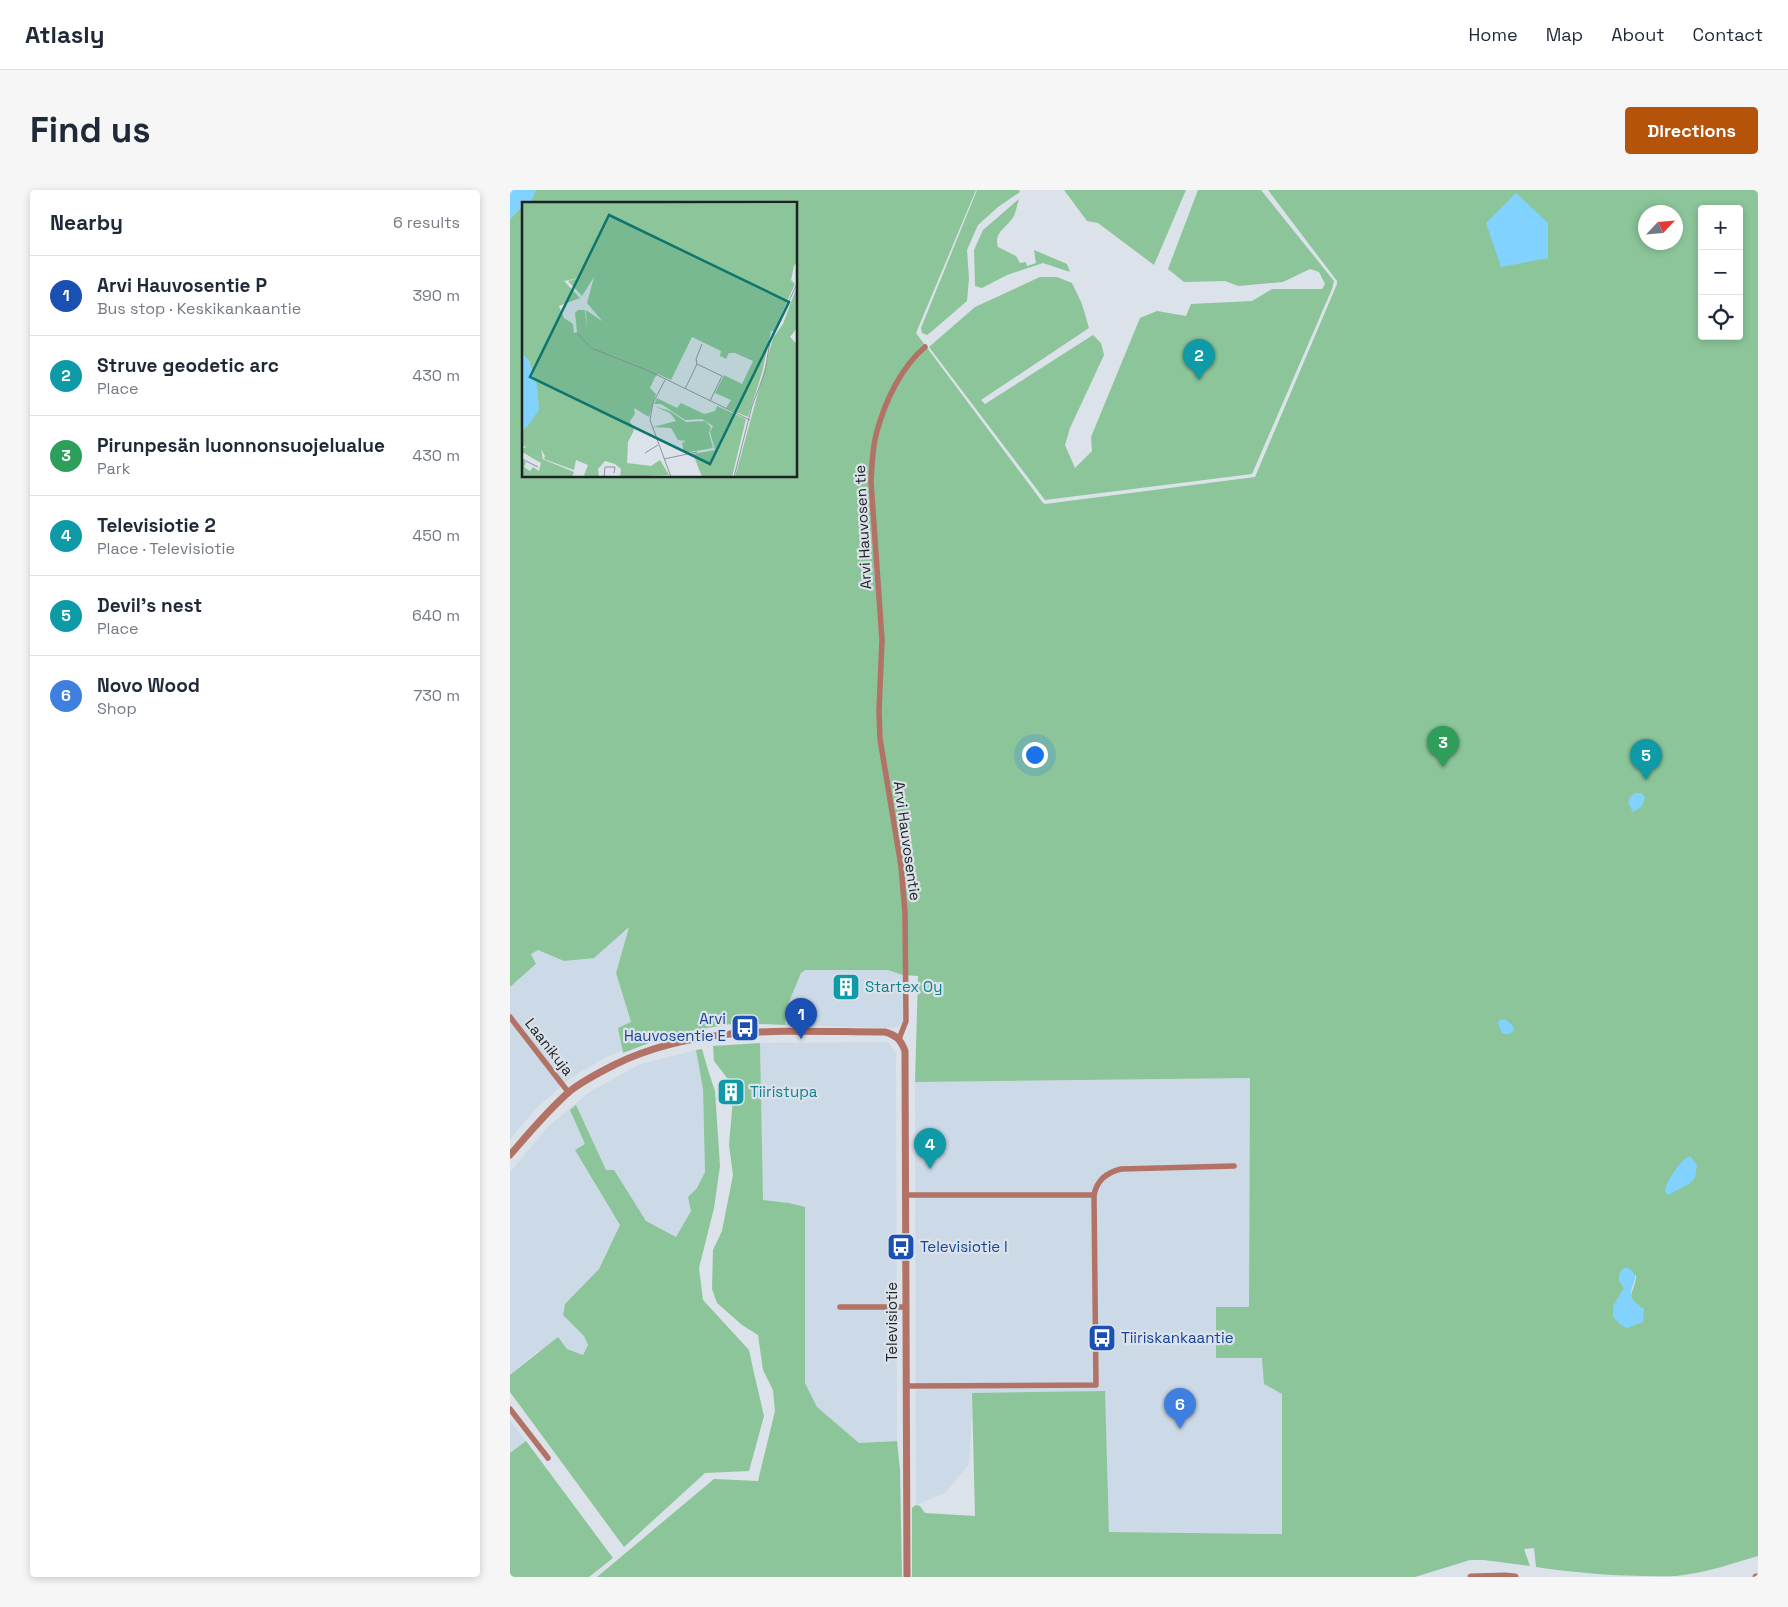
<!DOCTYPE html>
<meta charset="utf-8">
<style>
:root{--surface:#fff;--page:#f6f6f7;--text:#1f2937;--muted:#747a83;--line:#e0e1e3;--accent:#b45309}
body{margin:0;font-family:"Space Grotesk",sans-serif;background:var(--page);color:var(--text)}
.controls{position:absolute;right:15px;top:15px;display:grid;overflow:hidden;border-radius:5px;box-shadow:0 2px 8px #0003}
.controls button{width:45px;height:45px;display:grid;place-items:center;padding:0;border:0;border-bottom:1px solid var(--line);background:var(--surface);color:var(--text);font:25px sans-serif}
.compass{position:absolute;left:1128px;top:15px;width:45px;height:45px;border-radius:50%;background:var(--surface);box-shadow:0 2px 8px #0003;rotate:64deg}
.you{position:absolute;left:524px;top:564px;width:18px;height:18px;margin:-12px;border:4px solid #fff;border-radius:50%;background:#1a73e8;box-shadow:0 0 0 8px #1a73e833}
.badge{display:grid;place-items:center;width:32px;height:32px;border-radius:50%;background:var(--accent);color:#fff;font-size:16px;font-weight:700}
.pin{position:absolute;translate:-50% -41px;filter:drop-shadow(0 1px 2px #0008)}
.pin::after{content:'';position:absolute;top:26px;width:18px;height:15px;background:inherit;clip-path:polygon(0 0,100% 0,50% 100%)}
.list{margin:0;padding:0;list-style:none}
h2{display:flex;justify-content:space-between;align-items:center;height:65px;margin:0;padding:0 20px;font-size:21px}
h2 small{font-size:16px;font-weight:400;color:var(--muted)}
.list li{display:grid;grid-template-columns:32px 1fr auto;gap:15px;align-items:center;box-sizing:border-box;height:80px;padding:0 20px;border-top:1px solid var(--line)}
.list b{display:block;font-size:19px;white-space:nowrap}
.list p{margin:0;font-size:16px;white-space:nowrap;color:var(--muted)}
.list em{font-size:16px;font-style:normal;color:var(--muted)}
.icon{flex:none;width:28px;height:28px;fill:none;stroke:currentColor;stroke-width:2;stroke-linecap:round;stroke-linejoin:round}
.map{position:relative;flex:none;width:1248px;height:1387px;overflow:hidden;border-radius:5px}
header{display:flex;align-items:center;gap:30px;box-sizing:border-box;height:70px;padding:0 25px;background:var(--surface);border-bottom:1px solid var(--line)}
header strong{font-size:24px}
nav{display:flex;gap:28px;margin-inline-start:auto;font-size:18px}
.intro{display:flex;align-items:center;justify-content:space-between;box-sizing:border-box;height:120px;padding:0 30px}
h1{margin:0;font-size:35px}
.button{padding:12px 22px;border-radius:5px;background:var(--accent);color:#fff;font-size:18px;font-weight:700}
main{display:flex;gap:30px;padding:0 30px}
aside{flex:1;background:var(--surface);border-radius:5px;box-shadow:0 2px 8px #0003}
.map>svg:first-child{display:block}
.built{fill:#ccd9e6}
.green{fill:#8cc599;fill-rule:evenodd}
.water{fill:#81d2fe}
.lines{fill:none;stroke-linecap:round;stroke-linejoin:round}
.minor{stroke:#b27265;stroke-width:5.5}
.tertiary{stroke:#b27265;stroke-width:7}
.labels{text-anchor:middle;stroke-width:4.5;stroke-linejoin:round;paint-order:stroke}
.street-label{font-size:15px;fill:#1f2225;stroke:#dbe2e9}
.culture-label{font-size:15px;fill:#0d838f;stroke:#dbe2e9;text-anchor:start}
.transit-label{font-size:15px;fill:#164399;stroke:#dbe2e9;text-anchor:start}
.inset-road{fill:none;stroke:#90959b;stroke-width:1}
.view{fill:#0f766e;fill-opacity:0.15;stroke:#0f766e;stroke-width:2.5}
.inset-edge{fill:none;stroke:#1f2225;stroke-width:2.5}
</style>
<header>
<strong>Atlasly</strong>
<nav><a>Home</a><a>Map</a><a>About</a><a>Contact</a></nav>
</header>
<div class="intro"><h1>Find us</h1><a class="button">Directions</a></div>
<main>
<aside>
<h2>Nearby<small>6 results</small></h2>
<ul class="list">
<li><span class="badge" style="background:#1a4fb4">1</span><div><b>Arvi Hauvosentie P</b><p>Bus stop · Keskikankaantie</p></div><em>390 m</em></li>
<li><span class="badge" style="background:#0f9aa8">2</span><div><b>Struve geodetic arc</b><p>Place</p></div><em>430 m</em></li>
<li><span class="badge" style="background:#2e9e5b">3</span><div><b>Pirunpesän luonnonsuojelualue</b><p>Park</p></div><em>430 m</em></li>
<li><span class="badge" style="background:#0f9aa8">4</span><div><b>Televisiotie 2</b><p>Place · Televisiotie</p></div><em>450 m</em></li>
<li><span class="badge" style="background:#0f9aa8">5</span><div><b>Devil's nest</b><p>Place</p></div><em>640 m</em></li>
<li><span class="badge" style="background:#3f7fe0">6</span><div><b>Novo Wood</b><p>Shop</p></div><em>730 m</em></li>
</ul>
</aside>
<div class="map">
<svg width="1248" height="1387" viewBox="0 0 1248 1387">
<rect width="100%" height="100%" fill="#dbe2e9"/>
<g class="built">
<polygon points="119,736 106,783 121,833 108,838 112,860 92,869 59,889 26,919 0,949 0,797 26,775 21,764 28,760 54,771"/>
<polygon points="295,780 378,780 393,785 393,827 392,833 387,837 382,838 275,835 276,819 291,783"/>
<polygon points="378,852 386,863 387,1251 349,1253 307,1217 295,1193 295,1018 279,1013 253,1010 250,853"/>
<polygon points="186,860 193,899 195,982 187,998 178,1007 181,1021 166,1047 136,1031 122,1011 89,1079 55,1114 53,1125 74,1146 78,1156 73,1165 57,1159 28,1161 0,1185 0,982 38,937 78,903 128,875"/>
<polygon points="740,888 739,1117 706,1168 753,1168 772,1204 772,1344 599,1342 595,1201 463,1203 459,1274 436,1302 406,1315 405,892"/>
<polygon points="0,1231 16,1251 0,1263"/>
</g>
<g class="green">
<path d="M24,0H466L406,143L533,313L535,314L745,287L827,94V91L758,0H1248V1366C1221,1374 1195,1383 1166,1386C1120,1387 1072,1384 1026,1377L1024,1358L1014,1359L1020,1376L974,1370H960L905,1387H402V1318L406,1315L410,1316L415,1323L465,1326L462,1203L595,1201L599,1342L772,1344V1204L754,1194L752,1168H706V1117H739L740,888L405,892L408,786L393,785L378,780H295L291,783L276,819L275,835L227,833L180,841L147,850L113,863L108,838L121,832L106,783L119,737L84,768L54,771L28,760L21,764L26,774L0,797V29L14,14V286H286V14H16ZM1192,19H1229V146H1192ZM1136,22H1166V52H1136ZM1114,1078L1126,1086C1125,1104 1112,1106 1134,1119L1110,1105L1114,1098L1109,1090L1110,1083Z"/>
<polygon points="467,0 509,0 510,2 488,17 468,35 457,60 459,88 457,111 421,142 417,145 412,143 411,138"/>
<polygon points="554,0 676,0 644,75 588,33 577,31"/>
<polygon points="688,0 751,0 824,91 822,99 742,284 535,310 419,157 465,117 530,87 547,87 562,93 572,114 579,138 471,210 475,214 583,145 591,153 594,165 560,238 555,255 565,278 582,261 581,247 630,128 647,121 676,126 681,114 742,111 762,99 812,99 815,94 809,82 800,79 773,92 728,96 715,91 674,92 658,79"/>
<path d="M509,9C507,15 506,21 504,26C497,38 483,42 488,57L506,66L510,73L516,72L517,76L526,73L524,60L557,74L560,82L533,73L497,85L472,98L465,96L464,60L473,40Z"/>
<polygon points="250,853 253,1010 279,1013 295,1017 295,1193 307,1217 349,1253 387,1251 390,1280 392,1387 87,1387 204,1289 248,1291 265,1221 263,1200 253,1180 248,1145 232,1135 207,1113 202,1099 203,1060 212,1041 223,985 219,955 224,897 204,871 203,856"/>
<polygon points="192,859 198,880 205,901 210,976 204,1018 189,1078 193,1110 239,1160 244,1183 254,1226 239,1281 195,1283 114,1357 0,1202 0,1185 48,1147 57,1159 73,1165 78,1155 74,1146 53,1125 55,1114 89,1079 110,1035 65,960 75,954 60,920 66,915 96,980 104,980 136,1031 166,1047 181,1021 178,1007 187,998 195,982 193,899 186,860"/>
<polygon points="16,1251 103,1368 79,1387 0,1387 0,1263"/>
</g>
<g class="water">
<polygon points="0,0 26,0 20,14 14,14 14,17 6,22 0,30"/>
<polygon points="1006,3 1038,33 1038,68 991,77 976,33"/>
<polygon points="1125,603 1132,603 1135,608 1132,616 1123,622 1118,613 1120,607"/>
<path d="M995,829L1003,836L1004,840C1000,844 998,845 992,843L988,834L989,830Z"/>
<path d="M1180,966L1187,975L1185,988L1179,994L1158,1005L1155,1002C1155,992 1171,969 1180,966Z"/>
<path d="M1114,1078H1118C1139,1089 1104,1102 1134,1119L1133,1132L1117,1138L1111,1135L1103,1127V1116L1114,1098L1109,1090L1110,1083Z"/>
</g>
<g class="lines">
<g class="minor">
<polyline points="0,827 59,903"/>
<path d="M389,849L396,831L395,723L391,676L370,549L369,521L372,450L361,292C362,275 362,258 367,241C375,212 391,177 415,157"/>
<polyline points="395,1005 584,1005 586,1195 396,1196"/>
<path d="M584,1005C587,990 596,983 611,979L724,976"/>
<polyline points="330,1117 396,1117"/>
<polyline points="0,1219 38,1268"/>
</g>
<g class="tertiary">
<path d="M0,965C19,943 38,920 60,901C74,890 90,882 106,874C191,833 284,842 375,842C386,845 391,850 395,861L397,1387"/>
<polyline points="961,1387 995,1386 1005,1387"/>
<polyline points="1246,1387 1248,1387"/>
</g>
</g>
<defs>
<symbol id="building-square" viewBox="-11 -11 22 22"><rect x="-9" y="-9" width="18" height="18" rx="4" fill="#0f9aa8" stroke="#dbe2e9"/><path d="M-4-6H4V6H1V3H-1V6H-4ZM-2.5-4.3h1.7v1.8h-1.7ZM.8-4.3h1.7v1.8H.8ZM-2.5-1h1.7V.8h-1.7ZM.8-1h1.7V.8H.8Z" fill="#fff"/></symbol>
<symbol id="bus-square" viewBox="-11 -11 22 22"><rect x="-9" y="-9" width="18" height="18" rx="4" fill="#1a4fb4" stroke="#dbe2e9"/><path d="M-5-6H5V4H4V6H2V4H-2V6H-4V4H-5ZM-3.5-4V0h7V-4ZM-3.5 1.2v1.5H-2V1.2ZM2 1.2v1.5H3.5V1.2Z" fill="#fff"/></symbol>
</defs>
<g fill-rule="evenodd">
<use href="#building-square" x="320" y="781" width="32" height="32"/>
<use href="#bus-square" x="219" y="822" width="32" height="32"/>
<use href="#building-square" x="205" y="886" width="32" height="32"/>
<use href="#bus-square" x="375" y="1041" width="32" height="32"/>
<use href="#bus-square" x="576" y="1132" width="32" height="32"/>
</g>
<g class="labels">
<g class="street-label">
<text transform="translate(353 337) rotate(-93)" y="5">Arvi Hauvosen tie</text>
<text transform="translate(397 651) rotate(82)" y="5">Arvi Hauvosentie</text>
<text transform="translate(39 857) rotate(52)" y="5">Laanikuja</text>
<text transform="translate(382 1132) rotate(-90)" y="5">Televisiotie</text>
</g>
<g class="culture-label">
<text x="355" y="802">Startex Oy</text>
<text x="240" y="907">Tiiristupa</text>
</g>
<g class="transit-label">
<text x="216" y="834" text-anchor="end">Arvi<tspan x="216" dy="17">Hauvosentie E</tspan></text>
<text x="410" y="1062">Televisiotie I</text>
<text x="611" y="1153">Tiiriskankaantie</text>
</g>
</g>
<g transform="translate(12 12)">
<rect width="275" height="275" fill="#dbe2e9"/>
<path d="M0,0L275,2V60L272,64L265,97L269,78L273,82L252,129H249L240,171L226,215L204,206L209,198L193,191L202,173L220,182L231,159L213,151H207L204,157L198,154L199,149L170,135L149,178L136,172L133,175L128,186L134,192L127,215L112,206L113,212L108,219L112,228L106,240L105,261L129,264L138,258L147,273L98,275L99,267L93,262L83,259L76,267L77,275H66L62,273L66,263L54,258L52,268L22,257L23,254L19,247L21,257L1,249L52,270L50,275H0V258L4,260L2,265L8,269L11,265L17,269L19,261L0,250V246L5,245L0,244V227H3L0,225L16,204L11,173L7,159L0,152ZM72,75L65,101L80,119L64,108L65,127L63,108H56L53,111L55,130L52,131L51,122L42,116L37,104L58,96L42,79L57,76L46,79L60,94ZM275,84V126L268,135L275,142V275H213L251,136L261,122ZM135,196L155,206L159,201L182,212L193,209L195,204L224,217L210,275H180L171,252L193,248L188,230L191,224L180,217L163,218L139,202H132ZM132,204L148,209L164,220L183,219L189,225L187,231L191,246L162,251L160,241L164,239L156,238L149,226L131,225L154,219L148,211Z" fill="#8cc599" fill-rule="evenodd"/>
<path d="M0,151L7,159L15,184L17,208L4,226L0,225Z" fill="#81d2fe"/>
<path class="inset-road" d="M55,131L69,146L127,169L228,218M175,162L174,157L180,142M143,178L131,201L128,218L149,275M163,187L175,162L200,174L188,199M123,251L136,243M0,257L16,265M142,257L175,250M82,275L83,265H93L92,271M212,275L230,204L243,170L248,139L275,82"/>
<path class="view" d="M87,13L267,100L188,262L8,175Z"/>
<rect width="275" height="275" class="inset-edge"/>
</g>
</svg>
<div class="controls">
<button>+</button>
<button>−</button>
<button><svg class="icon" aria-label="locate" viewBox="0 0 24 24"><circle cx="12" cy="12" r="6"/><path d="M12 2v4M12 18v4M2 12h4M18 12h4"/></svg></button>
</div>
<svg class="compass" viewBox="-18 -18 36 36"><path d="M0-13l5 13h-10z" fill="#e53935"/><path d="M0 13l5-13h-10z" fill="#747a83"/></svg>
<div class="you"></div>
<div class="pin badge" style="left:291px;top:849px;background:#1a4fb4">1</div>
<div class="pin badge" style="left:689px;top:190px;background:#0f9aa8">2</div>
<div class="pin badge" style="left:933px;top:577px;background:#2e9e5b">3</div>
<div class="pin badge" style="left:420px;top:979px;background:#0f9aa8">4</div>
<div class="pin badge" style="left:1136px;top:590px;background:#0f9aa8">5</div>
<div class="pin badge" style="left:670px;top:1239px;background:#3f7fe0">6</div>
</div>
</main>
